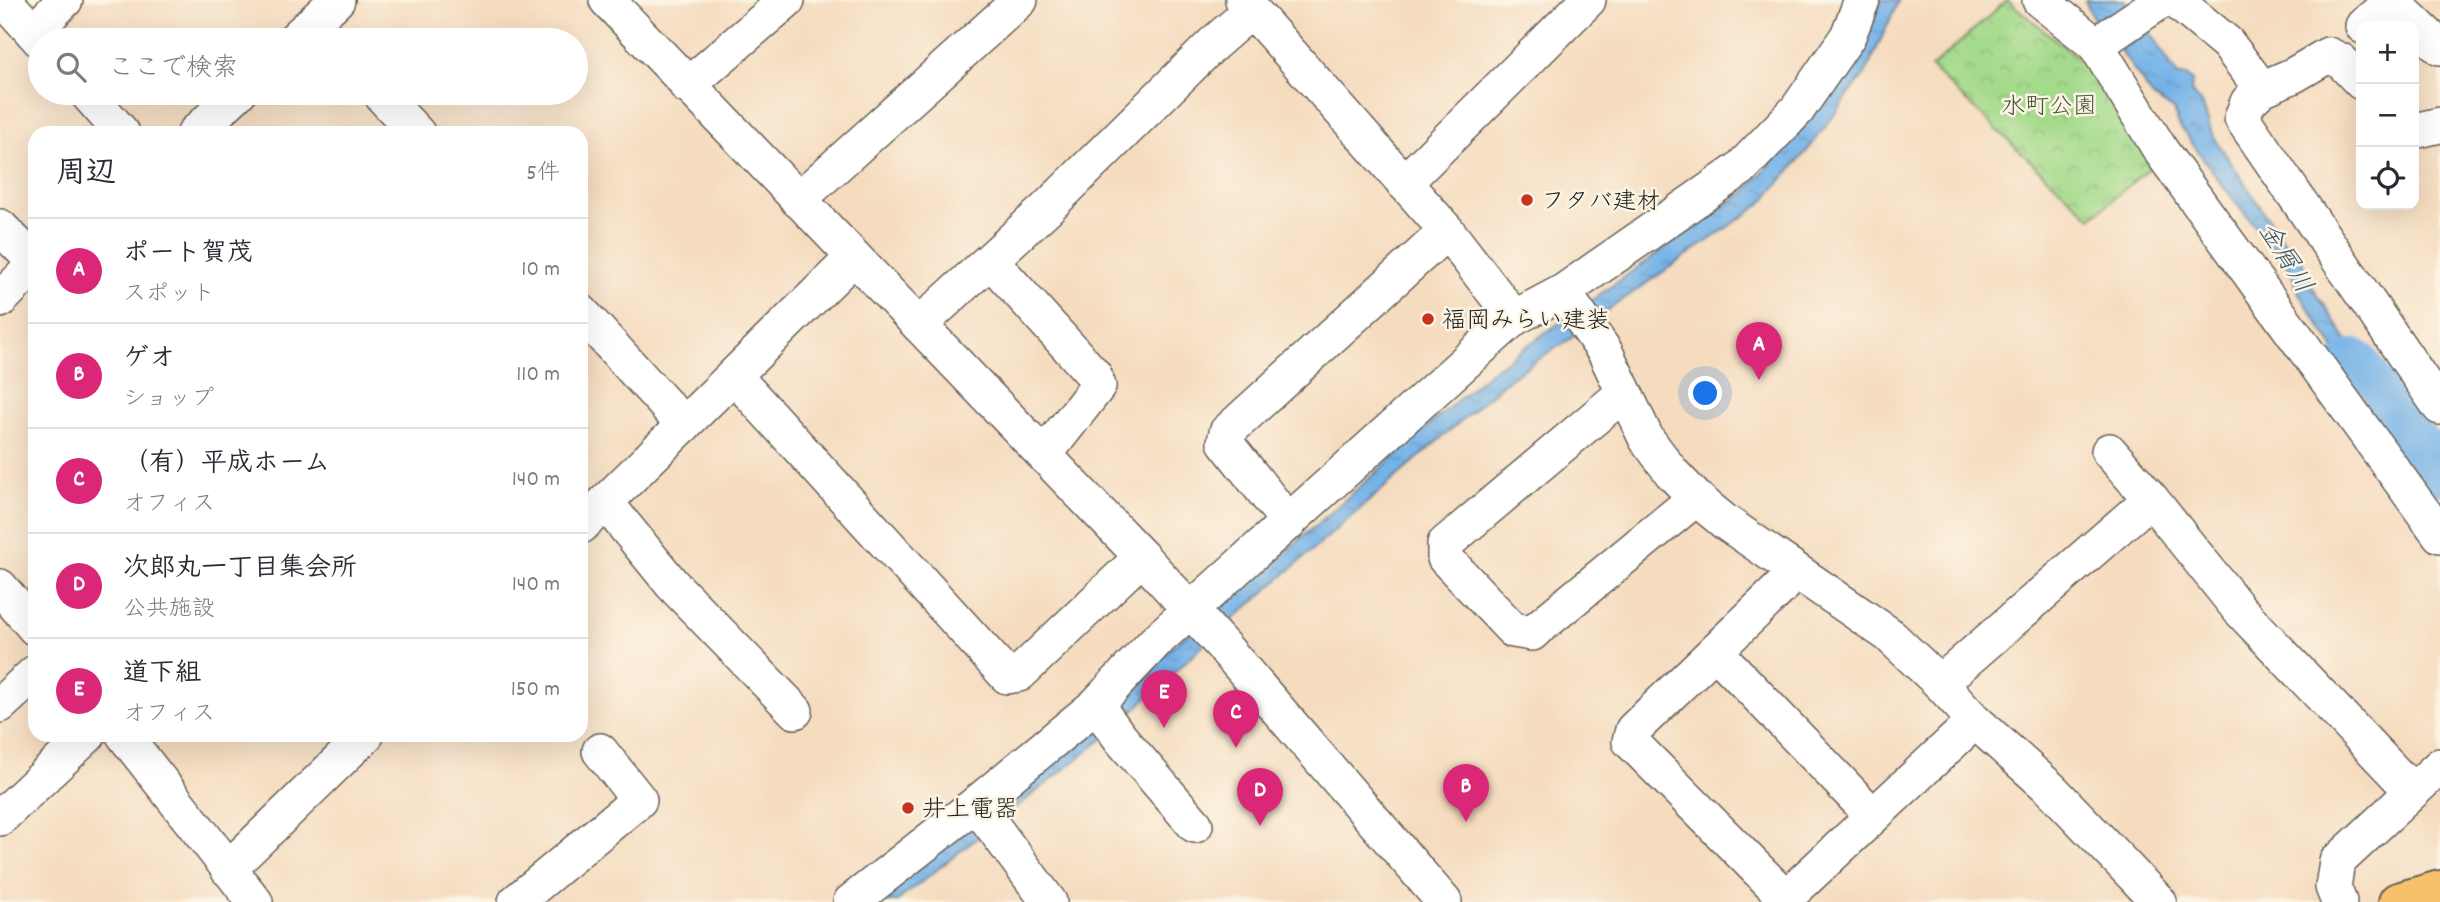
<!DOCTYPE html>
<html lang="ja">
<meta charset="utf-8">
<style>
:root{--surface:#fff;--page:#f2f2f3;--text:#2b2b33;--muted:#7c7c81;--line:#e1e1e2;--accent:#db2777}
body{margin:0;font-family:Dekko,"Klee One",sans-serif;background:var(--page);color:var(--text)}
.controls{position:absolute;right:21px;top:21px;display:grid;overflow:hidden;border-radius:14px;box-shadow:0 7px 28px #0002}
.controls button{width:63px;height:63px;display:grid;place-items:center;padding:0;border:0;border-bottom:2px solid var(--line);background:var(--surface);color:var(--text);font:35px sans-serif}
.you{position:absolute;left:1706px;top:394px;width:24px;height:24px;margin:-18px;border:5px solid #fff;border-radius:50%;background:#1a73e8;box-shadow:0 0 0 10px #1a73e833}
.badge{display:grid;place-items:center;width:46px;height:46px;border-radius:50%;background:var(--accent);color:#fff;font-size:23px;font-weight:700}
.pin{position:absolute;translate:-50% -58px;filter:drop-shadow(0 2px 4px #0008)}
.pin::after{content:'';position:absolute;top:37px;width:24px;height:21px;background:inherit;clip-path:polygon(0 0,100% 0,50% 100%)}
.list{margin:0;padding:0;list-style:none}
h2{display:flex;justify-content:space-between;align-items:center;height:91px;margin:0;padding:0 28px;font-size:30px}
h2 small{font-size:23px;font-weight:400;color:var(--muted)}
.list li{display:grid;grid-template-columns:46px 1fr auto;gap:21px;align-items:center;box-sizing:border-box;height:105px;padding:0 28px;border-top:2px solid var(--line)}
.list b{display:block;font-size:26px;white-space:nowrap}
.list p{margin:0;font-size:23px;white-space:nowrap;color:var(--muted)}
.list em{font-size:23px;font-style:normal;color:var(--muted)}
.icon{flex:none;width:38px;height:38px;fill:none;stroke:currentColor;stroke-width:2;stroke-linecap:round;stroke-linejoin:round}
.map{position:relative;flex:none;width:2440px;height:902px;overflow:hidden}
.search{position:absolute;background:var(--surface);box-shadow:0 7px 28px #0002;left:28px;top:28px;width:560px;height:77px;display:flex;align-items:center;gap:18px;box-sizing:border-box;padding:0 24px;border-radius:38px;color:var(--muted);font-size:26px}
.panel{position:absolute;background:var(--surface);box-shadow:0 7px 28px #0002;left:28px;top:126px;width:560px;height:616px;border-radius:21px}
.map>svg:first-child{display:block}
.park{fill:url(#park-crowns);stroke:#607b54;stroke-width:2}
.water{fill:url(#water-ripples);stroke:#486782;stroke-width:2}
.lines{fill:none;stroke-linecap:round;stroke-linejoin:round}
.river{stroke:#74b2e7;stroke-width:52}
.minor-casing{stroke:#685f55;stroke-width:38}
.highway-casing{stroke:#685f55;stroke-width:42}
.minor{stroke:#fff;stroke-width:35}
.highway{stroke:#f7c06c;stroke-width:38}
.poi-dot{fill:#c8321e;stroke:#fcf5e5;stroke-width:2.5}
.labels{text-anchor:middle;stroke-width:5;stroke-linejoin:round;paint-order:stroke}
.park-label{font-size:24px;fill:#45553d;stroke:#fcf5e5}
.poi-label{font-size:24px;fill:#1c1c1c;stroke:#fcf5e5;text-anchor:start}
.water-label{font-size:26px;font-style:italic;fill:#3f586d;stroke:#fcf5e5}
</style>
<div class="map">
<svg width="2440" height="902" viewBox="0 0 2440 902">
<defs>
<pattern id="park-crowns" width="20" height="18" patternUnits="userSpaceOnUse" patternTransform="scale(1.75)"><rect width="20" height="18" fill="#a4da8b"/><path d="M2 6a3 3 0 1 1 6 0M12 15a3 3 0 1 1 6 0" fill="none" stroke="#8dba77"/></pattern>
<pattern id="water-ripples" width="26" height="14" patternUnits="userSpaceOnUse" patternTransform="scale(1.75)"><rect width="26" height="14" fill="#74b2e7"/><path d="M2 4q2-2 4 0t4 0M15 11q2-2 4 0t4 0" fill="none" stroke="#6498c6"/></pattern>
</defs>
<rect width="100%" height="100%" fill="#fcf5e5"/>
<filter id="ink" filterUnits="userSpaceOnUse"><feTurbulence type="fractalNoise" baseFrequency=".0143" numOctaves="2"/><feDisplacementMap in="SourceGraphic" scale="14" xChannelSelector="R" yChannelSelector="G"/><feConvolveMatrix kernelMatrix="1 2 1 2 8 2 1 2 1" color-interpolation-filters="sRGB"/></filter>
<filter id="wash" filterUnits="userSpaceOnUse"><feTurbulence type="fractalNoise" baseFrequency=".00686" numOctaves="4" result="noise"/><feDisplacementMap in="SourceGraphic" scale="28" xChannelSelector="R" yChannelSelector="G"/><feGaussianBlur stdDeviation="1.57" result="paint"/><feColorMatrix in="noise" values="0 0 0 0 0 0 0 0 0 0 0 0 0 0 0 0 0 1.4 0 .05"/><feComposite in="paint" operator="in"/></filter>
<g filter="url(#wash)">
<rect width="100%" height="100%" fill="#f5dcbf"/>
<polygon class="park" points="2007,0 2090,68 2155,163 2091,218 1931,68"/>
<g class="water">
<polygon points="1881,0 1899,0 1866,72 1811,146 1761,204 1605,312 1570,339 1511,377 1198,650 1104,738 896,902 869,902 1313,528 1486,375 1746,191 1794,137 1853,65"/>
<polygon points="2085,0 2125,0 2129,7 2098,29"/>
<polygon points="2148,30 2178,76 2186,76 2192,80 2191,92 2202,103 2212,134 2286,245 2301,258 2312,286 2376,386 2400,429 2360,388 2299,293 2290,269 2225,189 2179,125 2173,110 2153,97 2120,50"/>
</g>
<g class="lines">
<polyline class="river" points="2354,365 2410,441 2440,470"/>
</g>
</g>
<g filter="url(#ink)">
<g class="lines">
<defs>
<g id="minor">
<polyline points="4,0 40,40"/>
<polyline points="607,0 1142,557 1223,646 1444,902"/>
<polyline points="1243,0 1447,231 1514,318"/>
<polyline points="2040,0 2096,45 2161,151 2440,535"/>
<polyline points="2175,0 2227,43 2262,89"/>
<polyline points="2363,26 2392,1 2440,47"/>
<polyline points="33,32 65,0"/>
<polyline points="294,40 337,0"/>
<polyline points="2096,45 2162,0"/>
<polyline points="2361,82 2341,61 2328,55 2294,75 2262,89 2248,102 2242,118 2440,407"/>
<polyline points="687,86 787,0"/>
<polyline points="87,93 122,133"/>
<polyline points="383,97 417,133"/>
<polyline points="2414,131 2440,125"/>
<polyline points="195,133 238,93"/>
<polyline points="1404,183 1588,0"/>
<polyline points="798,200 1020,0"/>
<polyline points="0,227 35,262"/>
<polyline points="991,261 1094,375 1098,386 1045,454"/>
<polyline points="1563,292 1605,352 1646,438 1672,473 1696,498 1725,522 1888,634 1940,683 1975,721 2052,790 2159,902"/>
<polyline points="0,300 35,264"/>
<polyline points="581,312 684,425"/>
<polyline points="919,325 1046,209 1213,44 1252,10"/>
<polyline points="734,376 1007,676 1019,674 1142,557"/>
<polyline points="1624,393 1445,544 1445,558 1513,630 1532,633 1696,498"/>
<polyline points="2109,451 2151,499 2239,609 2412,791"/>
<polyline points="606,503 672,584 795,711"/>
<polyline points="1289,523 1225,442 1227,432 1447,231"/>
<polyline points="581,526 854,257"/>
<polyline points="1797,572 1633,730 1630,741 1778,890 1793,891 1975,721"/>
<polyline points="0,587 35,628"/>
<polyline points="1715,651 1873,816"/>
<polyline points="1940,683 2151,499"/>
<polyline points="0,705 35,673"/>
<polyline points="1096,705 1121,739 1195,825"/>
<polyline points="124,735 255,902"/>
<polyline points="976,804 1049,902"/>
<polyline points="0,818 88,735"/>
<polyline points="228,869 366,735"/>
<polyline points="516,902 639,800 600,751"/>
<polyline points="851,902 976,804 1096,705 1155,642 1514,318 1563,292 1740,169 1797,110 1848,36 1862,0"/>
<polyline points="2339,902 2333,887 2337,862 2440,766"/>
</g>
<polyline id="highway" points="2398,902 2440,890"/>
</defs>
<use href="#minor" class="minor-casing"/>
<use href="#highway" class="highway-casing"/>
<use href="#minor" class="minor"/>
<use href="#highway" class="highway"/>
</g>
</g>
<g class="poi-dot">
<circle cx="1527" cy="200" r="7"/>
<circle cx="1428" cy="319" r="7"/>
<circle cx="908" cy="808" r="7"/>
</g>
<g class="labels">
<g class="park-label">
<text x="2049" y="113">水町公園</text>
</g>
<g class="poi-label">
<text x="1541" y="208">フタバ建材</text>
<text x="1442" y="327">福岡みらい建装</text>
<text x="922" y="816">井上電器</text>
</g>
<g class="water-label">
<text transform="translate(2287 257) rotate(58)" y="9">金屑川</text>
</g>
</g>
</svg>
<div class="controls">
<button>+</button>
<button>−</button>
<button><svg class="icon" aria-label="locate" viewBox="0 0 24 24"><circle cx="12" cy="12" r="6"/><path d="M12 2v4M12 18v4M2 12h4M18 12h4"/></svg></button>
</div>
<div class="you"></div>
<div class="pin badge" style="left:1759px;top:380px">A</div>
<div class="pin badge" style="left:1466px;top:822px">B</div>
<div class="pin badge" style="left:1236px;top:748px">C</div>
<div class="pin badge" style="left:1260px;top:826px">D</div>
<div class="pin badge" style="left:1164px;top:728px">E</div>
<div class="search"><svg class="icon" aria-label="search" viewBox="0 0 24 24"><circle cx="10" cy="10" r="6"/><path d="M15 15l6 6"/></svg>ここで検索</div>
<section class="panel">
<h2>周辺<small>5件</small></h2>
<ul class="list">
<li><span class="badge">A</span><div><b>ポート賀茂</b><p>スポット</p></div><em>10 m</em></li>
<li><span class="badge">B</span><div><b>ゲオ</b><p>ショップ</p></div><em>110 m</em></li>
<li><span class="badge">C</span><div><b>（有）平成ホーム</b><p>オフィス</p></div><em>140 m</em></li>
<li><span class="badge">D</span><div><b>次郎丸一丁目集会所</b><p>公共施設</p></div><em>140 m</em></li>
<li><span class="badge">E</span><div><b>道下組</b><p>オフィス</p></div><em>150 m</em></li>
</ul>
</section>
</div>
